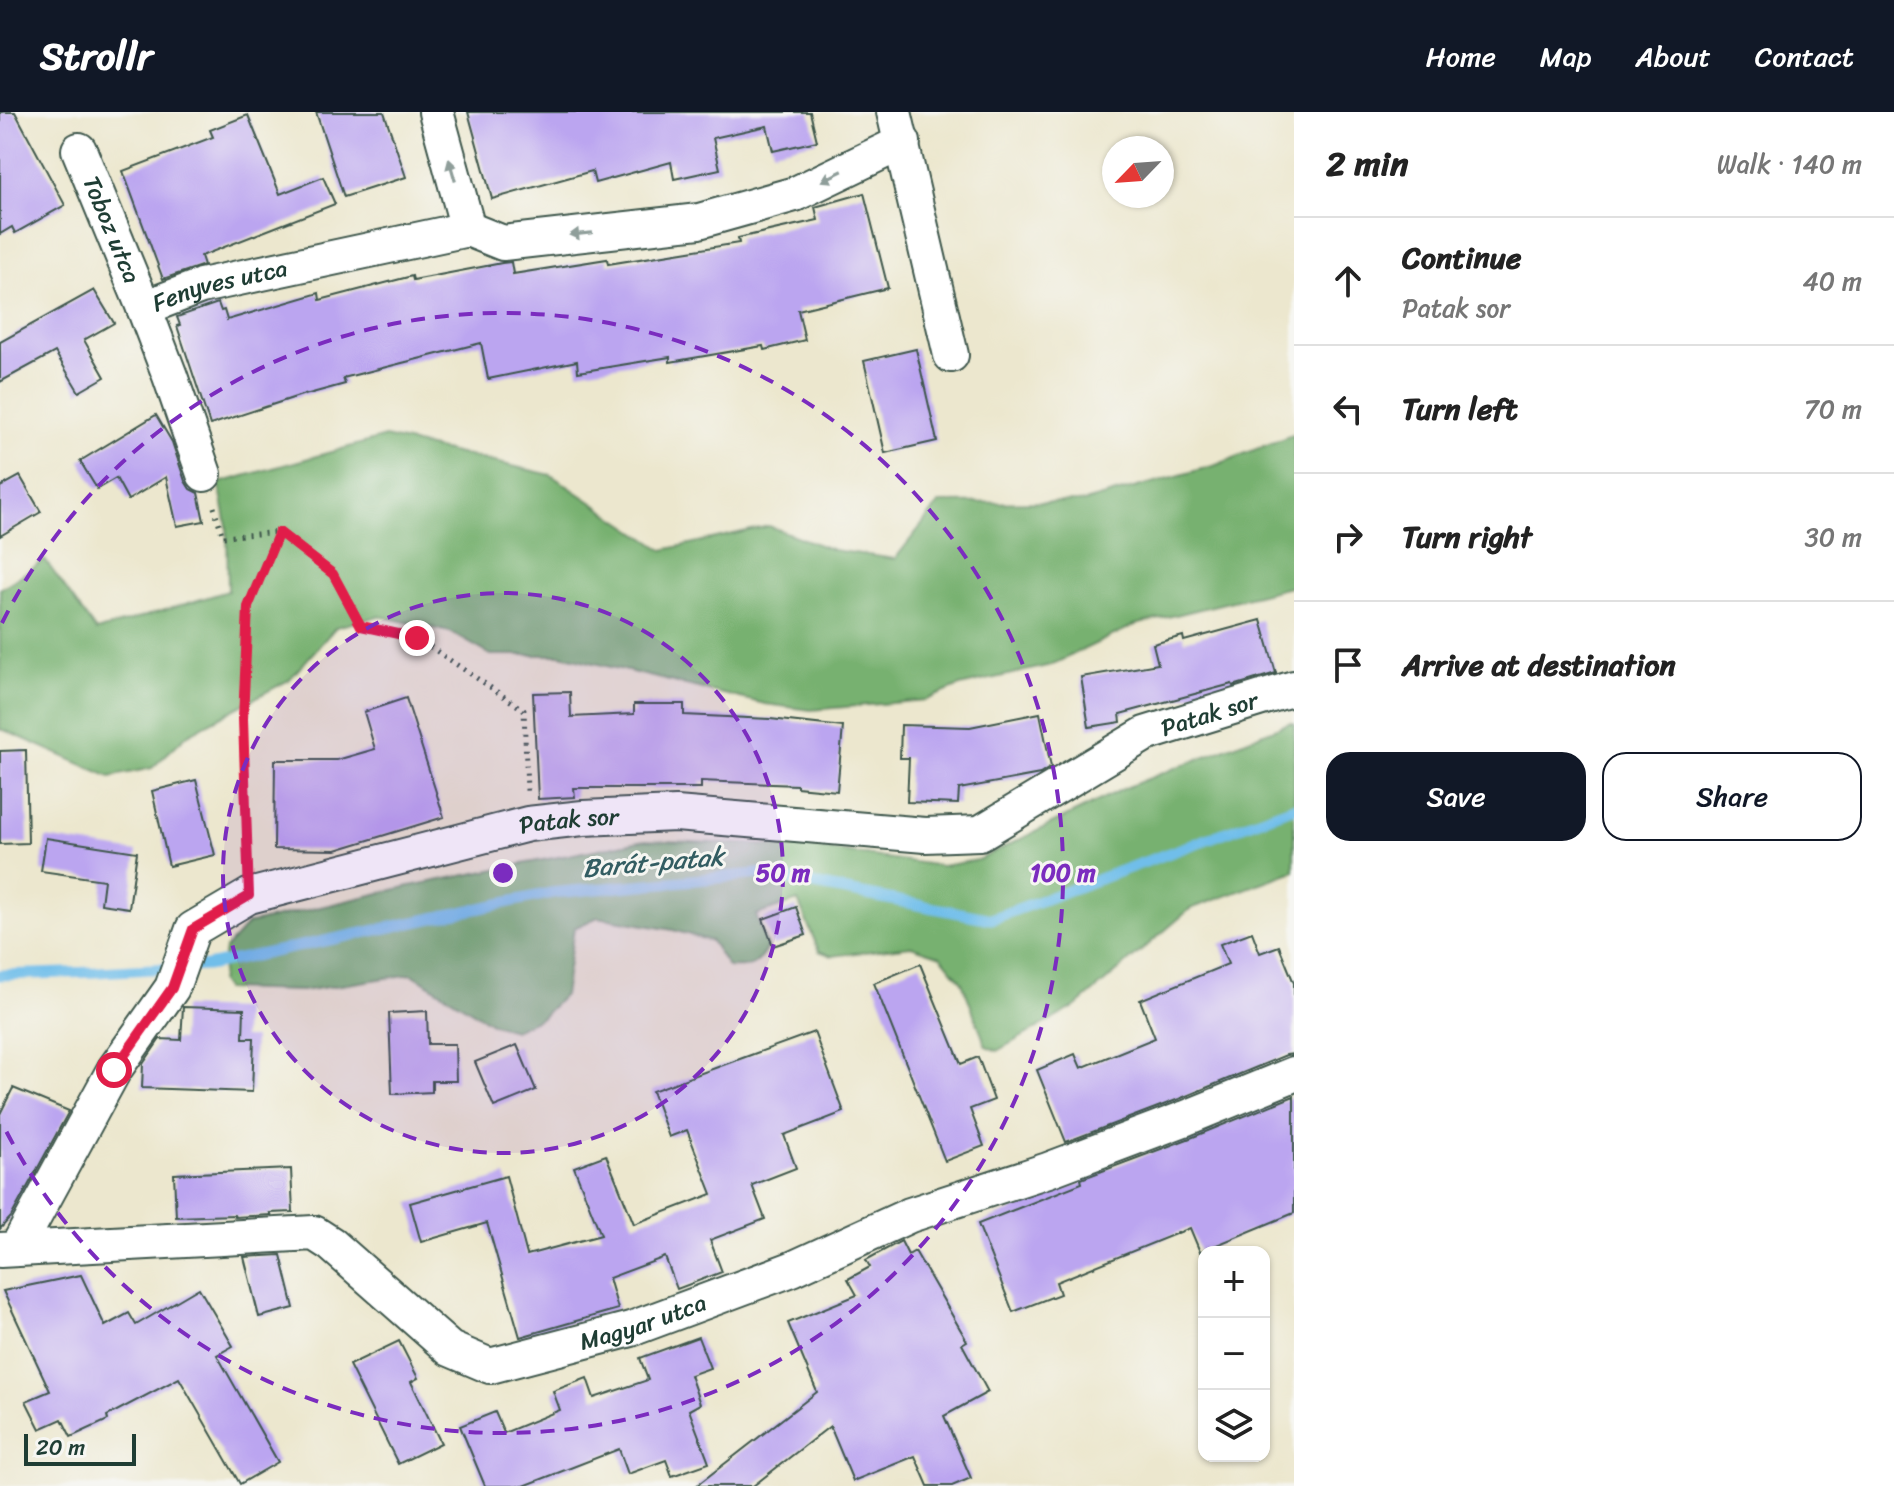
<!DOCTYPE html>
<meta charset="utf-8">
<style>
:root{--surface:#fff;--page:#f6f6f6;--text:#222;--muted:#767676;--line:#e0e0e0;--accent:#111827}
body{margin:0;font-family:Sriracha,sans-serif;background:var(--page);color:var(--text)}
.controls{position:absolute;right:24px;bottom:24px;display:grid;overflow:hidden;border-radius:16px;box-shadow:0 2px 6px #0004}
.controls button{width:72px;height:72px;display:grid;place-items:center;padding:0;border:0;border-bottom:2px solid var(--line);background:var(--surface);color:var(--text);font:40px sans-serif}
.compass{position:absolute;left:1102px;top:24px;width:72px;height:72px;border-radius:50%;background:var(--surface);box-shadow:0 2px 6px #0004;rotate:245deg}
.scale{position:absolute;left:24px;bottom:20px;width:112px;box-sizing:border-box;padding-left:8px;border:4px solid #1f3d34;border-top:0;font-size:22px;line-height:28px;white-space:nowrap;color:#1f3d34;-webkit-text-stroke:6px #f6f6f2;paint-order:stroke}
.stop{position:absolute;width:24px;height:24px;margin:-18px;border:6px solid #e11d48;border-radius:50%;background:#fff}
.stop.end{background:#e11d48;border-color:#fff;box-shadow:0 2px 8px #0008}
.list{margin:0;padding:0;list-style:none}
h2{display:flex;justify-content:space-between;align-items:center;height:104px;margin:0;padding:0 32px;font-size:34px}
h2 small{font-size:26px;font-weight:400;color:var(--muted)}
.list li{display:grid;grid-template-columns:52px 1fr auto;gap:24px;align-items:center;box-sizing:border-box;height:128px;padding:0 32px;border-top:2px solid var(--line)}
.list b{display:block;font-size:30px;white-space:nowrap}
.list p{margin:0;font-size:26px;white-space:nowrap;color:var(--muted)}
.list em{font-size:26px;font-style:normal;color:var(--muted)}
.actions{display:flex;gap:16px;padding:24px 32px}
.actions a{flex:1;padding:18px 0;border:2px solid var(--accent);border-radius:24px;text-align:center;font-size:28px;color:var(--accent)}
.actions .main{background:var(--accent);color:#fff}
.icon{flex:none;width:44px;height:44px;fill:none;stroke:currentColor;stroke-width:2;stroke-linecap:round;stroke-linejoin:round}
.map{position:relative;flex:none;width:1294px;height:1374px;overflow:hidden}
header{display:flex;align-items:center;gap:48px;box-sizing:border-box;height:112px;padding:0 40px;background:var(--accent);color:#fff}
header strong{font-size:38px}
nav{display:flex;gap:44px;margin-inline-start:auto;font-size:28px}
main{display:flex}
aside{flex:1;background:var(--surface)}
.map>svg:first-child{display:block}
.forest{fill:#77b170;stroke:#4b7752;stroke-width:2}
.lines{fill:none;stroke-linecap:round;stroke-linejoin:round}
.stream{stroke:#6fbeea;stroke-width:11}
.building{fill:#bba5f0}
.street-casing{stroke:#3e564b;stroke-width:38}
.path{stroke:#3e564b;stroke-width:5;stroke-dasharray:2 6;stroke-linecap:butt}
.street{stroke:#fff;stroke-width:34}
.oneway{fill:#8f9e9a}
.route{stroke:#e11d48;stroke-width:10}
.ring{fill:none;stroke:#7b2cbf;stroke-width:4;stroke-dasharray:14 10}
.labels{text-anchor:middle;stroke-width:6;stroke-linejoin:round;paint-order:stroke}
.street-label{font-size:24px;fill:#1f3d34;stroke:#f6f6f2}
.water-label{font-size:26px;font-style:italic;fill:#335d62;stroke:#f6f6f2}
.centre{fill:#7b2cbf;stroke:#f6f6f2;stroke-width:4}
.ring-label{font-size:24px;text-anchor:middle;font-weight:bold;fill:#7b2cbf;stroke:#f6f6f2;stroke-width:6;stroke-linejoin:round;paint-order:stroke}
</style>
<header>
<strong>Strollr</strong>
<nav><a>Home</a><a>Map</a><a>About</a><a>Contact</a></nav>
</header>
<main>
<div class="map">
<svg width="1294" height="1374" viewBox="0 0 1294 1374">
<rect width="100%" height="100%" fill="#f6f6f2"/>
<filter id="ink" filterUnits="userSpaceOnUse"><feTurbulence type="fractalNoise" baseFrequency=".0125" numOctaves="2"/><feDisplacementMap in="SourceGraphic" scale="16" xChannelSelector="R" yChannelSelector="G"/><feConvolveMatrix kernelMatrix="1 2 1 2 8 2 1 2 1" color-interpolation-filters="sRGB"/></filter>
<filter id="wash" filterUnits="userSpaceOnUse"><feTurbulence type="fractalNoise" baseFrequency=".006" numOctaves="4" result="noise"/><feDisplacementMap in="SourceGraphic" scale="32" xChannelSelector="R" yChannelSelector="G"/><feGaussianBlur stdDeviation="1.8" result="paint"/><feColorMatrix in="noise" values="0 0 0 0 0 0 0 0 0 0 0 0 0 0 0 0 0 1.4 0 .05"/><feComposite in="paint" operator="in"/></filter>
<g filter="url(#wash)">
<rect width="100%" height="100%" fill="#ece7ce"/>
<g class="forest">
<polygon points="1294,322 1294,474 1135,513 1051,553 960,574 926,588 811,598 765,592 561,543 491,543 450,520 379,504 336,515 289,568 188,622 152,656 110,665 4,618 0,618 0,477 45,448 96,519 228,479 227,414 219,371 385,325 551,363 663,438 769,414 833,438 895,447 939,391 1084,390 1216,353"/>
<path d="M1289,611H1294V759L1190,797L1078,893L997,939L986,934L962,870L941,844L911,834L832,844L819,839L798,789L756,803L767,835C757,856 750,856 728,855L711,829L673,818L598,805L574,816L564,883L542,905L514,918L493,912L412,862L302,879L225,877L220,870L225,837L248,812L410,774L645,728L810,735L941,754L978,748L1125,676Z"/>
</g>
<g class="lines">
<polyline class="stream" points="0,863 97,860 207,854 552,781 759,762 991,807 1294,695"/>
</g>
<g id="blocks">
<g class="building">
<polygon points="0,0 15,0 65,93 15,121 12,115 0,122"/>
<polygon points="316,0 384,0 406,65 344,85"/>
<polygon points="468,0 810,0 817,29 773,39 767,14 713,26 720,57 674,67 671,50 595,71 592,59 492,87"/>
<polygon points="248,3 280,82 323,65 335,92 201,144 204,153 163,167 123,59 213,25 210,18"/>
<polygon points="864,81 888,176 798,198 805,228 764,238 763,234 670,250 670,245 578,260 577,249 488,267 481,231 343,266 345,272 305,283 305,282 210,313 177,214 180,213 177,205 218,191 221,199 224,198 227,208 319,181 320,188 412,164 413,168 502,151 511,150 513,162 607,147 608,152 739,131 738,126 818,108 815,95"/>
<polygon points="94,178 114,211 84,228 105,265 79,280 55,240 0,270 0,230"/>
<polygon points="916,237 937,329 885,341 864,249"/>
<polygon points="156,303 172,330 185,369 190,377 198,381 204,409 177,414 166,365 128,388 116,366 97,377 80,349"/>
<polygon points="20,364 41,400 0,424 0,375"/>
<polygon points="1261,508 1276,561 1233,574 1232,572 1120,602 1121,610 1089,615 1081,565 1158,552 1153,532 1183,524 1184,529"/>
<polygon points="570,580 571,605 634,602 634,592 684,592 684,603 770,607 843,615 837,679 797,675 797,673 701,669 701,676 574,676 575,685 538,687 533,581"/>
<polygon points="406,586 444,705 336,738 274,737 275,648 337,648 375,637 364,600"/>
<polygon points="1040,601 1051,655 1040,662 959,677 958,692 907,690 909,646 900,646 901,613 970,615"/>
<polygon points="26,638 28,731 0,732 0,639"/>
<polygon points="196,668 215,743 169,754 152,679"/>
<polygon points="46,726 137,740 129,796 101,792 104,768 41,759"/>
<polygon points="796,795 806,823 773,834 763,807"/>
<polygon points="1252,820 1260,841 1279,834 1294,871 1294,942 1286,943 1179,987 1066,1030 1037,958 1075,942 1081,956 1155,926 1140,888 1228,852 1220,832"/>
<polygon points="920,852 961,952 978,945 994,988 970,997 984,1034 945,1049 874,871"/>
<polygon points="183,895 244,897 243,926 254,926 252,980 142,976 143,952 160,927 181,928"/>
<polygon points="427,899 428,932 455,932 456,969 432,969 432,980 392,982 389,901"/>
<polygon points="814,920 844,1000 784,1023 796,1056 752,1073 765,1107 710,1128 722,1160 677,1177 665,1145 609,1166 618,1197 520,1225 487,1111 421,1130 410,1091 506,1064 527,1143 601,1123 574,1055 606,1043 634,1112 712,1082 687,1018 669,1025 652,979"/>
<polygon points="517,933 536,978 494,995 475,950"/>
<polygon points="13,976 69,999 11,1105 0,1117 0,1002"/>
<polygon points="1294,984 1294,1101 1200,1140 1190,1116 1056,1170 1060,1182 1013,1200 978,1112 1082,1071 1081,1067 1193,1025"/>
<polygon points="291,1057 293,1100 270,1101 271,1103 235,1105 234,1103 176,1105 174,1062"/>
<polygon points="901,1129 908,1143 915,1139 967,1229 962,1232 988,1280 944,1304 971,1366 952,1374 928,1374 915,1344 853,1369 830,1314 753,1374 696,1374 817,1280 788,1211 857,1183 848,1167 870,1155 866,1148"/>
<polygon points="281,1143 294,1196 259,1205 244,1145"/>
<polygon points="81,1163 105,1214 129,1201 136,1213 199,1176 233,1234 217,1243 278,1350 240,1372 179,1266 107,1304 108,1308 71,1325 62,1307 40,1317 26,1289 50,1279 3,1179"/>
<polygon points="698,1225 710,1256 690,1263 700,1292 689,1298 709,1351 672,1364 666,1348 628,1362 619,1337 524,1374 485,1374 460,1314 495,1300 504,1321 560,1298 553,1279 587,1266 594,1286 648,1268 640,1246"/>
<polygon points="399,1229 418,1266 411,1270 441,1331 398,1352 349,1253"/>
</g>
</g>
</g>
<g filter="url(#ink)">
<use href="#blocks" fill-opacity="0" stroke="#3e564b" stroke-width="2"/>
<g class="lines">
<defs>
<g id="street">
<polyline points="436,0 468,117"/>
<polyline points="894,0 951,243"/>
<path id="s1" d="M79,38L144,196"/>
<path id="s2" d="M204,362L170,264L144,196L201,174L468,117L503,131L699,109L795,82L903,30"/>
<path id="s3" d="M17,1136L114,958L172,876L193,817L249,784L528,712L583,706L676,702L925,723L980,721L1145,622L1294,576"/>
<path id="s4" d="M0,1138L314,1121L331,1132L450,1237L490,1254L631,1217L792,1157L910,1103L1048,1058L1186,1006L1294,962"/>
</g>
</defs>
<use href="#street" class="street-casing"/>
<g class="path">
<polyline points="214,395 223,425 279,420 333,462 361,514 417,526 524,598 527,679"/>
<polyline points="248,751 243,607 248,495 279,420"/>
</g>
<use href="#street" class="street"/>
</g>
<defs><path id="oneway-solid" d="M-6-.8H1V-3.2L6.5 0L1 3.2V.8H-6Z" transform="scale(2)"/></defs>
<g class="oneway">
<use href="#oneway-solid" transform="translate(452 58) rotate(-106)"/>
<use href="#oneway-solid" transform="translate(832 64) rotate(154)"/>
<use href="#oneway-solid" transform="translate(581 122) rotate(174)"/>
</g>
</g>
<g class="lines" filter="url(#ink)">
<polyline class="route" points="114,958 172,876 193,817 249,784 243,607 248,495 279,420 333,462 361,514 417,526"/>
</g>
<circle cx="503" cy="761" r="280" fill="#7b2cbf" fill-opacity=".12"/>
<g class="ring">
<circle cx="503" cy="761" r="280"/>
<path d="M2 511A560 560 0 1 1 2 1011"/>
</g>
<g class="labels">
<g class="street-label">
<text dy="8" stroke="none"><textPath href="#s1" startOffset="86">Toboz utca</textPath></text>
<text dy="8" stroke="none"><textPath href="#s2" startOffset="256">Fenyves utca</textPath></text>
<text dy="8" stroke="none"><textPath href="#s3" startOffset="1432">Patak sor</textPath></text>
<text dy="8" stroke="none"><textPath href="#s3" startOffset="760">Patak sor</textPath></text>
<text dy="8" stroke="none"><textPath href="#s4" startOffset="696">Magyar utca</textPath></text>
</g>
<g class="water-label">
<text transform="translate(653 750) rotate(-5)" y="9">Barát-patak</text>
</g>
</g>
<circle cx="503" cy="761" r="12" class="centre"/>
<g class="ring-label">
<text x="783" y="769">50 m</text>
<text x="1063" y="769">100 m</text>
</g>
</svg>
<div class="controls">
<button>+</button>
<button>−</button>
<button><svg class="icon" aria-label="layers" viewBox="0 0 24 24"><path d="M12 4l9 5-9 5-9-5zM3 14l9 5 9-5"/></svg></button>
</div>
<svg class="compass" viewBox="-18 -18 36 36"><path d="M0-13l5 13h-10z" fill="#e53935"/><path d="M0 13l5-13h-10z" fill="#767676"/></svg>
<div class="scale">20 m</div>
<div class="stop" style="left:114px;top:958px"></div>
<div class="stop end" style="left:417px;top:526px"></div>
</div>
<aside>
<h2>2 min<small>Walk · 140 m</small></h2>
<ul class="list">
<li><svg class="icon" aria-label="ahead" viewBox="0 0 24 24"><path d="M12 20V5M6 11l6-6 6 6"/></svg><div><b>Continue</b><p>Patak sor</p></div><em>40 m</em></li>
<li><svg class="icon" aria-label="left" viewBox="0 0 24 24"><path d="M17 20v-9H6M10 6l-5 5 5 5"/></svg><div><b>Turn left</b></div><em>70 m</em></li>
<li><svg class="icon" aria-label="right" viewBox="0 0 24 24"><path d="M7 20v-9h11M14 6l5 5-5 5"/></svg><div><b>Turn right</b></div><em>30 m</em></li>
<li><svg class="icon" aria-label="arrive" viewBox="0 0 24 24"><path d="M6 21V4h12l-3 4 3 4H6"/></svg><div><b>Arrive at destination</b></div></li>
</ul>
<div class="actions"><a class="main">Save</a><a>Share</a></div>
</aside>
</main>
